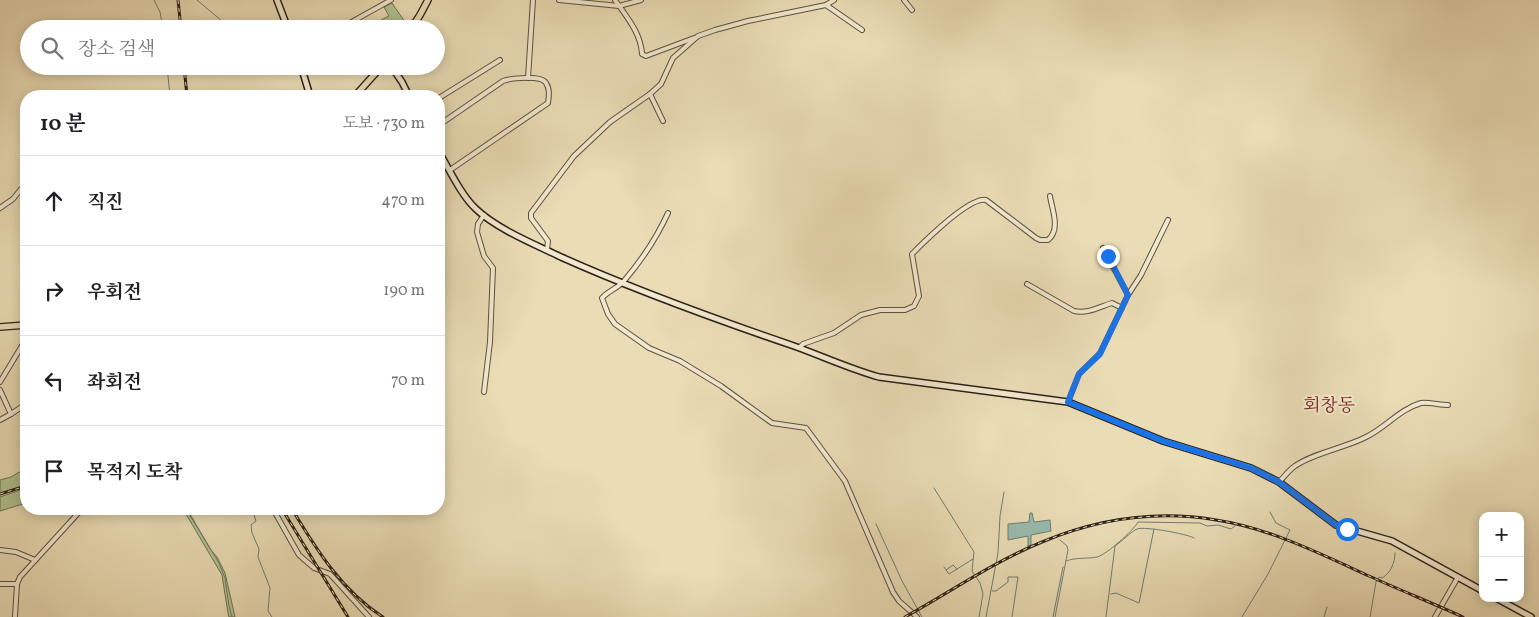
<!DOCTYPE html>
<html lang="ko">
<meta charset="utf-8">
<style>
:root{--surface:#fff;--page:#f6f6f6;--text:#202124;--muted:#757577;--line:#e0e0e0}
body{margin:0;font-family:Vollkorn,"Noto Serif KR",serif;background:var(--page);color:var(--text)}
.controls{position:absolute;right:15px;bottom:15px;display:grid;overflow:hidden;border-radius:10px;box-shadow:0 2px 12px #0003}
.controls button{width:45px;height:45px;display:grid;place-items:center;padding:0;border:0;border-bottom:1px solid var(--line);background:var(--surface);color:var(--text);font:25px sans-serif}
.stop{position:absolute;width:15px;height:15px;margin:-11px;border:4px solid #1a73e8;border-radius:50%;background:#fff}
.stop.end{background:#1a73e8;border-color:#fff;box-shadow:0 1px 5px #0008}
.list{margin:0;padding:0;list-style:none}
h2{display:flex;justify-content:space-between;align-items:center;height:65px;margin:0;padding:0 20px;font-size:21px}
h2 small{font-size:16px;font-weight:400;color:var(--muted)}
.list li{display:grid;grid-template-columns:32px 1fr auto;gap:15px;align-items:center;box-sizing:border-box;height:90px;padding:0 20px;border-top:1px solid var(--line)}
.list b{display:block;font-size:19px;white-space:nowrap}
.list em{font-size:16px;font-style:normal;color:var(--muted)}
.icon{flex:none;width:28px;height:28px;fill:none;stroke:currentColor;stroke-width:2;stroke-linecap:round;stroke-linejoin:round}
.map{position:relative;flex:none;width:1539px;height:617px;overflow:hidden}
.search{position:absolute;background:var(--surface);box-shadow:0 2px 12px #0003;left:20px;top:20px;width:425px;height:55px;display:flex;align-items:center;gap:12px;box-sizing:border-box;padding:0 18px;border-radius:28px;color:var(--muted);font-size:19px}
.panel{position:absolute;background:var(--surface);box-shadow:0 2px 12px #0003;left:20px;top:90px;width:425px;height:425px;border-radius:20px}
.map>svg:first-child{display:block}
.green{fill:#b2c291;stroke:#707254}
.water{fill:#98bbaf;stroke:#6d7e72}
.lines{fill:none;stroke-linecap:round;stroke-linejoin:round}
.stream{stroke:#6d7e72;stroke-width:1}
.minor-casing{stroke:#5c503e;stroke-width:6}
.secondary-casing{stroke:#2d2216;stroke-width:8}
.primary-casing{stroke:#2d2216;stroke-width:8}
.minor{stroke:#f1e8cf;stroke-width:4}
.secondary{stroke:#f1e8cf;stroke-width:5}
.primary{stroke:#eadcb5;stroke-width:5.5}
.rail-casing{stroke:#2d2216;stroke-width:3}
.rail{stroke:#f1e8cf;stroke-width:1;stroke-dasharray:4;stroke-linecap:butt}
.route{stroke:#1a73e8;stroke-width:6}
.labels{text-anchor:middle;stroke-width:4;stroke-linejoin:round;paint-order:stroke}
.quarter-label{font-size:18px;fill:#7a1f14;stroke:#f1e8cf}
</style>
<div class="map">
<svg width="1539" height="617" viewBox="0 0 1539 617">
<rect width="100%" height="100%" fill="#eadcb5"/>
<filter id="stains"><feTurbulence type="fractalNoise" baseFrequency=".004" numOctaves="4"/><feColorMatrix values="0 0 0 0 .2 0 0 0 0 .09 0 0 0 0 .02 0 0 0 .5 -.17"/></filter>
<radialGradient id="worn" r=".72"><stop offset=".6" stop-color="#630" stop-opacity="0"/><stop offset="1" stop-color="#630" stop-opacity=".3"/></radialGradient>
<g class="green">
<polygon points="392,3 405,22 399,29 385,29 381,20 389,16 384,7"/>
<polygon points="26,468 26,485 0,493 0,480 11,477"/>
<polygon points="26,488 26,503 0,511 0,497"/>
<polygon points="183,509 187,509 211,550 217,557 225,573 235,617 229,617 228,613 222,575"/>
</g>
<polygon class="water" points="1030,513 1032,513 1034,522 1050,520 1051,531 1031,535 1031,545 1028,546 1028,536 1008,540 1008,524 1029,522"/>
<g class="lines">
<g class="stream">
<polyline points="154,0 160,12 163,29"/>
<polyline points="197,0 222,21 221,29"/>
<polyline points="334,29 387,0"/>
<polyline points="167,66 170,96"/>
<polyline points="934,488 974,552 972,571 980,583 983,594 979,617"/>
<polyline points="186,509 219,563 225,578 229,606 232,617"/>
<polyline points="252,509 256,521 251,525 252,533 259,549 258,557 270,588 268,611 272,617"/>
<polyline points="876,524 902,581 922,617"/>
<path d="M1066,561C1077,557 1087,559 1097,557C1106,555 1134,530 1138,522L1200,523L1207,526L1218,525L1231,529L1235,526"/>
<polyline points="944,567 949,574 973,559"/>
<polyline points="946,570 953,565 957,569"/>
<polyline points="992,591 996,591 1008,582 1008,577 1018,577 1012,617"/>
<polyline points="1111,594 1116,593 1139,603 1154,529"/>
<polyline points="986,617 998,553 1000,516 1004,492"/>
<polyline points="1053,617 1063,567"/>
<polyline points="1055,617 1068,550 1067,546 1060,540"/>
<path d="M1106,617L1115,546C1121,542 1132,531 1137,529C1144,526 1188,534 1194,538"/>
<polyline points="1242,617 1268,574 1290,530 1276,523 1270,512"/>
<polyline points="1324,617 1327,607"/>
<path d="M1370,617L1376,582L1379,577L1382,578C1391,573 1395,562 1395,553"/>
</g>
<defs>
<g id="minor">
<polyline points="559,0 619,6 641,0"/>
<path d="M615,0C626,16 641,33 642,54L646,56L694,38"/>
<polyline points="904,0 912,10"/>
<polyline points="826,5 862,30"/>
<polyline points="339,29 391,0"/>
<polyline points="528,78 533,0"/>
<polyline points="650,94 663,121"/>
<polyline points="439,98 500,60"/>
<path d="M439,125L503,81C512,78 541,75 546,83C550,89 549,96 548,103L450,170"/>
<polyline points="0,208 13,199 21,189 26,188"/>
<path d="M668,213C657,237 641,261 624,281C618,288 608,291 602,298L608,314L615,324L649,348L680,361L721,386L772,423L806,428L845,481L893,592L899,601L917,617"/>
<polyline points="484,215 478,224 477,232 484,256 493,268 490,342 484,392"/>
<polyline points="1103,248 1128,295"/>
<polyline points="547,250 548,241 531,218 531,213 574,156 610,122 650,94 661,84 673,58 698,36 715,30 748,21 826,5 834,0"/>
<path d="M1027,284L1074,311C1088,314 1099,307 1112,303L1122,308"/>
<path d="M799,348L803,344L834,333L861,315L880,310H905L914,306L919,296L912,254C925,241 969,197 986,200L1036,238L1040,240H1048C1061,229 1052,210 1050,196"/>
<polyline points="0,382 26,339"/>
<polyline points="0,390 11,414 0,420"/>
<polyline points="1068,402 1079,374 1100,353 1128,295 1141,275 1168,220"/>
<polyline points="11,414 26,404"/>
<path d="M1279,482C1284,477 1289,470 1295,466C1313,453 1345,448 1366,437C1385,428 1400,409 1421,403C1427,402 1441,405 1448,405"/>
<polyline points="273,509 299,555 314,568 330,574 369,617"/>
<polyline points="0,550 16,552 35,560"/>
<polyline points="0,584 17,584"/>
<polyline points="15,617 17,584 20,577 82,509"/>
<polyline points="1435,617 1458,577"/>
</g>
<g id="secondary">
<polyline points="277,0 288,29"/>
<polyline points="301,66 310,96"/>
<polyline points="391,66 402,82 409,96"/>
<path d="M439,152C449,169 461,195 476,209C497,229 534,244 561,257C637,291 715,319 794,346C822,356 850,369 879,377L1068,402L1163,441L1251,468L1279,482L1336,525L1392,541L1483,591"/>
<polyline points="1496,598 1531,617"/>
</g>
<g id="primary">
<polyline points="411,29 420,15 428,0"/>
<polyline points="355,96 382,66"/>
<polyline points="0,327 26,325"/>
</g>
</defs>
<use href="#minor" class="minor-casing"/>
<use href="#secondary" class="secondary-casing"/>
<use href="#primary" class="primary-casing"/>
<use href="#minor" class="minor"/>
<use href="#secondary" class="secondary"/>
<use href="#primary" class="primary"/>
<defs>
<g id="rail">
<polyline points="178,0 181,29"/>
<polyline points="184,66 187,96"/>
<polyline points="0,494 26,486"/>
<polyline points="282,509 348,617"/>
<path d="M292,509C316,549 342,591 383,617"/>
<path d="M905,617C950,592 995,561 1042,542C1097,519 1157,510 1216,520C1269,528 1321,554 1369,576C1400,590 1432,603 1463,617"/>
</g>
</defs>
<use href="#rail" class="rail-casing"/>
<use href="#rail" class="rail"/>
</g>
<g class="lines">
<polyline class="route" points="1108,256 1128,295 1100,354 1079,374 1068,402 1163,441 1251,468 1279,482 1336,525 1347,529"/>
</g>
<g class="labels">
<g class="quarter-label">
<text x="1329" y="411">회창동</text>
</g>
</g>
<rect width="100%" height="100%" filter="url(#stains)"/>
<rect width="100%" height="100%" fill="url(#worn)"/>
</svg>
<div class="controls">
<button>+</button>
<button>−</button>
</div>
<div class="stop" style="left:1347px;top:529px"></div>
<div class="stop end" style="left:1108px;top:256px"></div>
<div class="search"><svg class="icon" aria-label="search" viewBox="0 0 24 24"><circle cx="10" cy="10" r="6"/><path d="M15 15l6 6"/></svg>장소 검색</div>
<section class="panel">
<h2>10 분<small>도보 · 730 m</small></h2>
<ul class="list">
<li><svg class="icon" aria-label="ahead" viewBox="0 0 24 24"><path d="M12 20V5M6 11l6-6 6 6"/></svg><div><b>직진</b></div><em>470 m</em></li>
<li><svg class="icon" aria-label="right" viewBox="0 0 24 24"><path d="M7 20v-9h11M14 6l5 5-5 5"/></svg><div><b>우회전</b></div><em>190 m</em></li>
<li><svg class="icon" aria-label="left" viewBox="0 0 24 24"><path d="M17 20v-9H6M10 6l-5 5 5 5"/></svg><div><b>좌회전</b></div><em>70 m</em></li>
<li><svg class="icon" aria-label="arrive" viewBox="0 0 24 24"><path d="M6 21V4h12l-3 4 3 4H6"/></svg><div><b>목적지 도착</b></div></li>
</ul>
</section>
</div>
